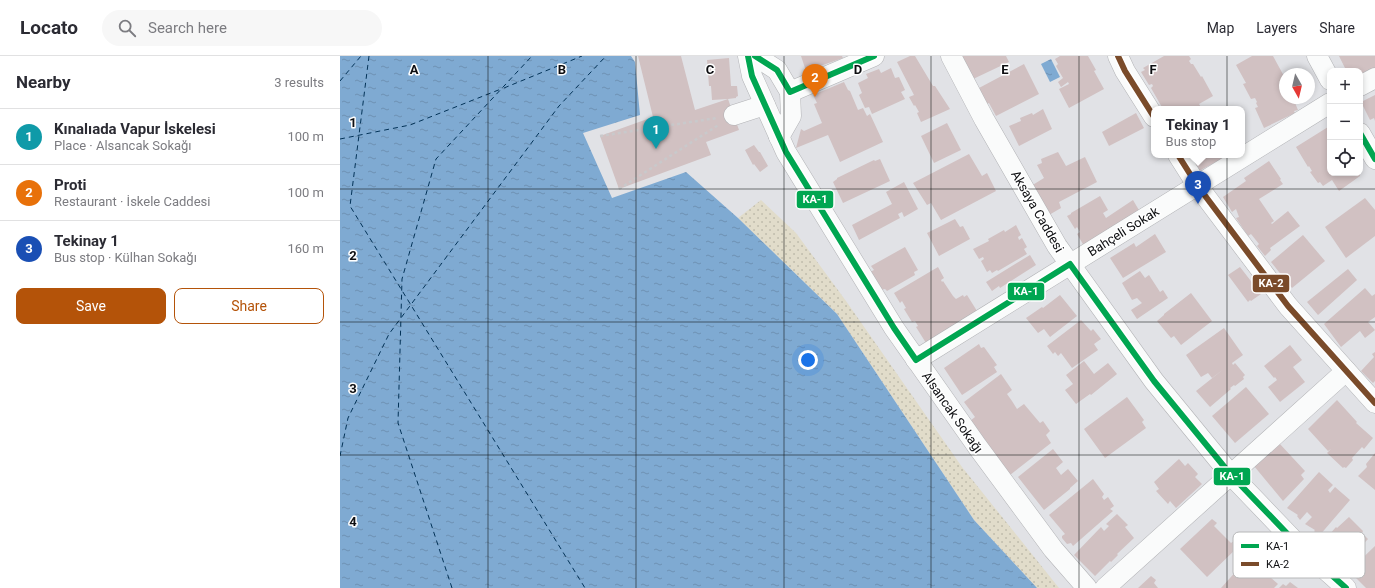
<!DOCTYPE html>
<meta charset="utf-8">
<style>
:root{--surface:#fff;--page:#f7f7f7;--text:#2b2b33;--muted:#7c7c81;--line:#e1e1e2;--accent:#b45309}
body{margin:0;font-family:Roboto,sans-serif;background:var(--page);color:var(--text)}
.controls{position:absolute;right:12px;top:12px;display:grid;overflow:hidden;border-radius:8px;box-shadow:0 2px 6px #0003}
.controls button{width:36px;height:36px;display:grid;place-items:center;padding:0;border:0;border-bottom:1px solid var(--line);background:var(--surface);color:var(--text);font:20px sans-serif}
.compass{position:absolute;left:939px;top:12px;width:36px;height:36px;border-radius:50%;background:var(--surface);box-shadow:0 2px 6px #0003;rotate:172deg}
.you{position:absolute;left:468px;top:304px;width:14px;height:14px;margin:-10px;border:3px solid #fff;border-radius:50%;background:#1a73e8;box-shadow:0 0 0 6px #1a73e833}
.badge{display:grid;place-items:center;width:26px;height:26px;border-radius:50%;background:var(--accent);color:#fff;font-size:13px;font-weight:700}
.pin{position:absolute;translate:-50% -33px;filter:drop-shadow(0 1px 2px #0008)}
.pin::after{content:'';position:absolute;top:21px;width:14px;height:12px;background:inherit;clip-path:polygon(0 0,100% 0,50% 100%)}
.popup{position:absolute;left:811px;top:50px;width:94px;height:52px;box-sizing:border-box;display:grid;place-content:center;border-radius:8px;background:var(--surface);filter:drop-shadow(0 1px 3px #0005);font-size:13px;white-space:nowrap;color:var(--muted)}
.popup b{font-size:15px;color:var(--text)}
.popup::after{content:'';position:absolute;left:50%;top:100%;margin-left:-8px;border:8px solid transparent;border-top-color:var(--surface)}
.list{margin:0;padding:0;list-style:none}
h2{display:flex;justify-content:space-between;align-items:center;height:52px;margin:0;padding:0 16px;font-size:17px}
h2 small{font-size:13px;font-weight:400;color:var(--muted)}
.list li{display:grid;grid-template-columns:26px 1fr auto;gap:12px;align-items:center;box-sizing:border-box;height:56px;padding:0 16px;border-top:1px solid var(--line)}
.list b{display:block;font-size:15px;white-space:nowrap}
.list p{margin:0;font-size:13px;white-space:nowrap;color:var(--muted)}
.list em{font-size:13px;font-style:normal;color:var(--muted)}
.actions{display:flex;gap:8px;padding:12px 16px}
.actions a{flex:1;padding:9px 0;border:1px solid var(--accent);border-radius:8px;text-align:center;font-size:14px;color:var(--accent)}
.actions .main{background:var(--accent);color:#fff}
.icon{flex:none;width:22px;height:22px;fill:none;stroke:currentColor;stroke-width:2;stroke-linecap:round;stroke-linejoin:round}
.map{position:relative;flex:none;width:1035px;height:532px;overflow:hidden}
header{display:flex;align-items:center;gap:24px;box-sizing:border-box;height:56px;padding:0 20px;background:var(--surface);border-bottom:1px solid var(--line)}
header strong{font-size:19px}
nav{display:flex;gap:22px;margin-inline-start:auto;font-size:14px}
.search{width:280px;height:36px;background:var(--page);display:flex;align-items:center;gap:10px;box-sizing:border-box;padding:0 14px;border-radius:22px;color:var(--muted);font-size:15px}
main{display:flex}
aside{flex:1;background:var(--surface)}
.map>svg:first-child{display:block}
.sand{fill:url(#sand-dots)}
.water{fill:url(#water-ripples)}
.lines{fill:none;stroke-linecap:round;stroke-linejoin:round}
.ferry{stroke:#023257;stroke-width:1;stroke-dasharray:5 4;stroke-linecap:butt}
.building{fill:#d1c1c2}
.minor-casing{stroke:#b1b2b5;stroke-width:21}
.path{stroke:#c9c9cb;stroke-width:2.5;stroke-dasharray:3 3;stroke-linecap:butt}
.minor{stroke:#fafbfb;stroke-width:20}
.bus-1-casing{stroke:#fff;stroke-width:9}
.bus-2-casing{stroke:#fff;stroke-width:9}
.bus-1{stroke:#00a651;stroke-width:6}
.bus-2{stroke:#7a4b2a;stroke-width:6}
.grid{fill:none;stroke:#0d0e11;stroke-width:1;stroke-opacity:0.55}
.labels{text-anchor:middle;stroke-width:3;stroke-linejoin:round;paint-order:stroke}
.street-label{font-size:13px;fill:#0d0e11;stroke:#fff}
.key{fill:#fff;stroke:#b6b7b8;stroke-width:1}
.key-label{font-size:11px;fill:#0d0e11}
.grid-label{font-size:13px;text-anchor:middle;font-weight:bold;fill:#0d0e11;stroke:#fff;stroke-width:3;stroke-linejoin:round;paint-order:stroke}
.line-badge{stroke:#fff;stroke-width:1.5}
.badge-label{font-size:11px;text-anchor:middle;font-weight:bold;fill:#fff}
</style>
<header>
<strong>Locato</strong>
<div class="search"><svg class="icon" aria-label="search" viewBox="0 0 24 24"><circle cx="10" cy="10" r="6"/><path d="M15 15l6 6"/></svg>Search here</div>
<nav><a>Map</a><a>Layers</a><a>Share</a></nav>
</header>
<main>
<aside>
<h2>Nearby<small>3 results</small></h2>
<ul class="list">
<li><span class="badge" style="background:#0f9aa8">1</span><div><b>Kınalıada Vapur İskelesi</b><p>Place · Alsancak Sokağı</p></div><em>100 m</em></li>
<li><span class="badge" style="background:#e8710a">2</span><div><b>Proti</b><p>Restaurant · İskele Caddesi</p></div><em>100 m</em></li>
<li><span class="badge" style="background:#1a4fb4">3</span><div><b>Tekinay 1</b><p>Bus stop · Külhan Sokağı</p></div><em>160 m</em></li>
</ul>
<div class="actions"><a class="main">Save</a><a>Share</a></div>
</aside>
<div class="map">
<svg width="1035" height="532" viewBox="0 0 1035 532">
<defs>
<pattern id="sand-dots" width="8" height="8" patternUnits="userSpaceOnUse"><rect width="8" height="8" fill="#e1dcca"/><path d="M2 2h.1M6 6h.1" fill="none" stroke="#c0bcac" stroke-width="1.8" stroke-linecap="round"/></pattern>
<pattern id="water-ripples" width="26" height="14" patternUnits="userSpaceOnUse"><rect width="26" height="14" fill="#7faad2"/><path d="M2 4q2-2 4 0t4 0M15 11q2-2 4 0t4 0" fill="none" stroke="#6d91b3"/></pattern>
</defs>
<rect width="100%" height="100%" fill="#e1e2e6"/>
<polygon class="sand" points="421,144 456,177 506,245 622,411 719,532 697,532 634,464 497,258 398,162"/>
<g class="water">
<polygon points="0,0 291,0 295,6 300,59 243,77 272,142 346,116 398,162 497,258 634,464 697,532 0,532"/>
<polygon points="711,3 720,21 710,26 701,8"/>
</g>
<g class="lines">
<g class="ferry">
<polyline points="29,0 10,150 245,532"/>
<polyline points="0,25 21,0"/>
<polyline points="164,32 242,0"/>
<polyline points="0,83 70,69 161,33"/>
<polyline points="0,400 8,362 49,278 219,50 266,0"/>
<polyline points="112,532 58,367 62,223 96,103 192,0"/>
</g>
</g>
<g class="building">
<polygon points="298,0 341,0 355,54 388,43 372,44 371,30 369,30 367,4 389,2 391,30 397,30 398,40 396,41 396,42 388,43 399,74 366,86 371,99 279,133 260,80 313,61"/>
<polygon points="461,0 502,0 503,2 466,15"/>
<polygon points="570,0 575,0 593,30 595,30 610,53 581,66 577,57 579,56 575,49 574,50 569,41 574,39 557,6"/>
<polygon points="619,0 666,0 669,6 631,24"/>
<polygon points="720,0 748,0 756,14 754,15 764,33 729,52 719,33 729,28 728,26 721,31 718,26 723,22 716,10 718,8 715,3"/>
<polygon points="824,0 849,0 851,3 849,5 851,8 853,8 861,21 862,20 873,40 859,48 862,53 823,53 811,32 813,30 812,28 809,29 801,16 805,14 803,12"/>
<polygon points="912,0 933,0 945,22 945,28 942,30 944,34 945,33 945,42 953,42 958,54 954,55 955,57 924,72 915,52 918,51 916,47 917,46 915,42 911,43 903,28 906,27 896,9"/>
<polygon points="999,0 1035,0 1035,17 1020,26 1020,15 1004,15 1003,13 1005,12"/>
<polygon points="684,8 699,38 656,60 649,47 647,48 639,32"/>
<polygon points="551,12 555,22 559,21 565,34 561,36 565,43 532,58 529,51 525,52 519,39 522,37 518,27 528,22 526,18 539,13 541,17"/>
<polygon points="504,26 508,34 510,35 518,54 523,52 527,60 530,58 543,86 500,106 488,79 456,92 461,73 464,75 482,67 474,48 477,47 473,39"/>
<polygon points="1035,39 1035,65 1034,62 1030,64 1021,46"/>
<polygon points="703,53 712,73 679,90 669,70 681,65 680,62 692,57 693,59"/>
<polygon points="796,57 804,72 769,90 762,76"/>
<polygon points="607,67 621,94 594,107 581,80"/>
<polygon points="988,71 990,73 990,117 1019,117 1020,120 999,135 992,124 983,130 980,126 978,127 970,116 972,115 969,110 968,111 956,91"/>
<polygon points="414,89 419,96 420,96 428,110 420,116 414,108 413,109 405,94"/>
<polygon points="718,96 726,110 745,101 757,126 719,146 721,152 709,159 691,130 704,122 697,109 702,107 701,103"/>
<polygon points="629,98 642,120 647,117 656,135 601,164 591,147 587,149 573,127"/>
<polygon points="848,99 889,99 859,115"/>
<polygon points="540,103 550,125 503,147 493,126 497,123 497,122 534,104 535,105"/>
<polygon points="929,105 941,123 940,124 943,128 919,143 934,165 931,167 932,168 948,155 960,170 930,192 931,194 925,200 917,190 919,188 911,178 908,180 896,162 899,161 896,153 892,156 883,141 906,125 904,122"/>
<polygon points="564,126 578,153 564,161 562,156 558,158 560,162 519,184 512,169 552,148 546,136"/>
<polygon points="760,140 768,154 763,157 766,162 793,144 803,161 747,195 737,178 740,176 737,171 735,173 727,160 731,158 731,157"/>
<polygon points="1025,142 1035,154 1035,180 1006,202 985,171"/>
<polygon points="615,163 620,171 623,170 630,183 599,200 587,177"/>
<polygon points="676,169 681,179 678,181 679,184 682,182 687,191 684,193 687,198 658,215 657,214 652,217 650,214 647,216 641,205 644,203 643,201 639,203 633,193 649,185 648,183 664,174 665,176"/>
<polygon points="815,178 826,196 783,222 770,202 794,187 796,191"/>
<polygon points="963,179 985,205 952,232 931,206"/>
<polygon points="565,191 578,214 574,216 575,219 547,235 545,233 541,234 530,216 534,214 531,210"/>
<polygon points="690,199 696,209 660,232 659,230 652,235 646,226"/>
<polygon points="598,211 604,222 601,224 602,226 603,225 613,240 616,243 623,239 624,241 627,239 637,255 586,287 576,271 578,270 575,265 572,266 564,253 566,252 562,245 560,247 554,237"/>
<polygon points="900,211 921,238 911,245 910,244 908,246 888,219"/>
<polygon points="1008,213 1017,224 978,259 967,246"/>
<polygon points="800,215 805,222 809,219 820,236 823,234 828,242 797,263 791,254 802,247 797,242 792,244 782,227"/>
<polygon points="1025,232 1032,240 1035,238 1035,261 1028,266 1035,274 1025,282 1020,275 1001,291 984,268"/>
<polygon points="851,237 872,265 841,289 834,280 831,282 817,265 824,259 824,258"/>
<polygon points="720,239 737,260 710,281 704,273 698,277 686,262 702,251 703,252"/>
<polygon points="741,264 751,275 753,273 761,283 754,288 758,294 732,312 721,297 718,300 715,296 713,298 707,290"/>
<polygon points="884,272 903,299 892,307 893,309 895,307 905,319 903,321 904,323 895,330 894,329 890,332 891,333 870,351 856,335 885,312 872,322 868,317 861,321 846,299"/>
<polygon points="639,288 641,292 644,291 657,309 654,311 657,316 622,339 604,312"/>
<polygon points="950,289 962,304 953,311 965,326 940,346 928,331 937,324 935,321 934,322 924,310"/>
<polygon points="1035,296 1035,325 1033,327 1021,315 1034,301 1032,298"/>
<polygon points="744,305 754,318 768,307 777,318 751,339 750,338 736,348 725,334 733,328 726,319"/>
<polygon points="661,318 672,334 667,338 672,345 677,353 684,348 700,367 703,365 710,375 706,379 711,387 670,419 630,365 635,361 624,346"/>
<polygon points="906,331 929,358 895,387 872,360"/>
<polygon points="787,341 804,364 802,366 806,372 765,402 744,373"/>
<polygon points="997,344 1017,366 1016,367 1033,382 1024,393 1022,391 1012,402 1013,404 1006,412 1004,411 1003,412 987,397 991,393 988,395 968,373"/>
<polygon points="939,387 965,415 961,419 964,423 943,445 914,410"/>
<polygon points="713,393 723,406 716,412 721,419 728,413 738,425 730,432 730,433 704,454 678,421"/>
<polygon points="1035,397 1035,434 1018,420 1027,411 1026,408"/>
<polygon points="839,403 845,410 848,407 858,418 855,421 862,428 836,452 830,445 828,448 816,435 819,433 814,426"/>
<polygon points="979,416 993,429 988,434 990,437 995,431 1010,444 979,480 974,475 975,474 965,468 972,461 967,456 960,464 957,460 958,459 947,452"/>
<polygon points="753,423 764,438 762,441 764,444 768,441 774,450 770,453 773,455 733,490 731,487 727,488 722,482 722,480 725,478 709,459"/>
<polygon points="777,458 788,469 785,471 794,482 777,498 778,499 771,506 770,505 755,520 734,499 761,471 764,475 769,470 766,468"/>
<polygon points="1009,461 1023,475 1022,477 1028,483 1016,496 1011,491 1008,494 1011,498 1003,506 985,487 991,480 989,479 996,471 997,472"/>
<polygon points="872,463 877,467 874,470 891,487 894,485 899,490 867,521 840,493"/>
<polygon points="1035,490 1035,532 1026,532 1009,515"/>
<polygon points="908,502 938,528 934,532 881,532"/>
<polygon points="811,520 816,524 814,527 818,532 798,532"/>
<polygon points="950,526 958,532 939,532 943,528 946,530"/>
</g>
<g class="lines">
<defs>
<g id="minor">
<polyline points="408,0 412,20 446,96 554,272 637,390 713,493 747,532"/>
<polyline points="415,0 437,14 450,36 451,60 439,81"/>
<polyline points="611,0 644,63 717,190 814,325 891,419 960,491 1006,532"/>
<polyline points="778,0 785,15 814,61"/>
<polyline points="977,0 990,24"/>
<polyline points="1020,30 1035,22"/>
<polyline points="450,36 534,0"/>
<polyline points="394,59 425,49"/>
<polyline points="1020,77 1035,103"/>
<polyline points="838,99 857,129 948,250 1035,347"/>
<polyline points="576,304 990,47"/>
<polyline points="765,532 1006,315"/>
</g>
</defs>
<use href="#minor" class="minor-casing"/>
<g class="path">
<polyline points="260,80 377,62"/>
<polyline points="279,133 380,68"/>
</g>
<use href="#minor" class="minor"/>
<defs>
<g id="bus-1">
<polyline points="408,0 412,20 446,96 554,272 576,304 730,208 814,325 891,419 960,491 1006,532"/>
<polyline points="415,0 437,14 450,36 534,0"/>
<polyline points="1020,77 1035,103"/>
</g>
<g id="bus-2">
<polyline points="778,0 785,15 814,61"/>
<polyline points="838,99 857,129 948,250 1035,347"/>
</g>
</defs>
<use href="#bus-1" class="bus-1-casing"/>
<use href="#bus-2" class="bus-2-casing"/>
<use href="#bus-1" class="bus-1"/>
<use href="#bus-2" class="bus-2"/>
</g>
<path class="grid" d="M148,0V532M296,0V532M444,0V532M591,0V532M739,0V532M887,0V532M0,133H1035M0,266H1035M0,399H1035"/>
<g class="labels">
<g class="street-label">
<text transform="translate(698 155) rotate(60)" y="5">Aksaya Caddesi</text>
<text transform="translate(783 175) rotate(-32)" y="5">Bahçeli Sokak</text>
<text transform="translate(613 356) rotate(55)" y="5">Alsancak Sokağı</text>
</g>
</g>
<rect x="893" y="476" width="132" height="46" rx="6" class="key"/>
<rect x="901" y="488" width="18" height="4" fill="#00a651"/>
<rect x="901" y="506" width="18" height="4" fill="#7a4b2a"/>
<g class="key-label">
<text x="926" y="494">KA-1</text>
<text x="926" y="512">KA-2</text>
</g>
<g class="grid-label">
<text x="74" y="18">A</text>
<text x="222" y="18">B</text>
<text x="370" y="18">C</text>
<text x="518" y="18">D</text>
<text x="665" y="18">E</text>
<text x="813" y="18">F</text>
<text x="13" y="71">1</text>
<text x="13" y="204">2</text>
<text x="13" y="337">3</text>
<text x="13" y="470">4</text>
</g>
<g class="line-badge">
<rect x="456" y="134" width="38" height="19" rx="4" fill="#00a651"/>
<rect x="912" y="218" width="38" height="19" rx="4" fill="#7a4b2a"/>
<rect x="667" y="226" width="38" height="19" rx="4" fill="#00a651"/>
<rect x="873" y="411" width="38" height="19" rx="4" fill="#00a651"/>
</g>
<g class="badge-label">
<text x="475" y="147">KA-1</text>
<text x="931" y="231">KA-2</text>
<text x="686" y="239">KA-1</text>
<text x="892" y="424">KA-1</text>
</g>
</svg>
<div class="controls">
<button>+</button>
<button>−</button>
<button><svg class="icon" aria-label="locate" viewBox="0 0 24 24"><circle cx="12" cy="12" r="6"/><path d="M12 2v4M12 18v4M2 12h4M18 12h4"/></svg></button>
</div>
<svg class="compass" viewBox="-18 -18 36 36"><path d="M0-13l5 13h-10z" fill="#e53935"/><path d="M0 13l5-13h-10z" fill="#7c7c81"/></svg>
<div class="you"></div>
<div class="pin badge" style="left:316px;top:93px;background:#0f9aa8">1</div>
<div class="pin badge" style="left:475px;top:41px;background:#e8710a">2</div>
<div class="pin badge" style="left:858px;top:148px;background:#1a4fb4">3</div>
<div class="popup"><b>Tekinay 1</b>Bus stop</div>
</div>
</main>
